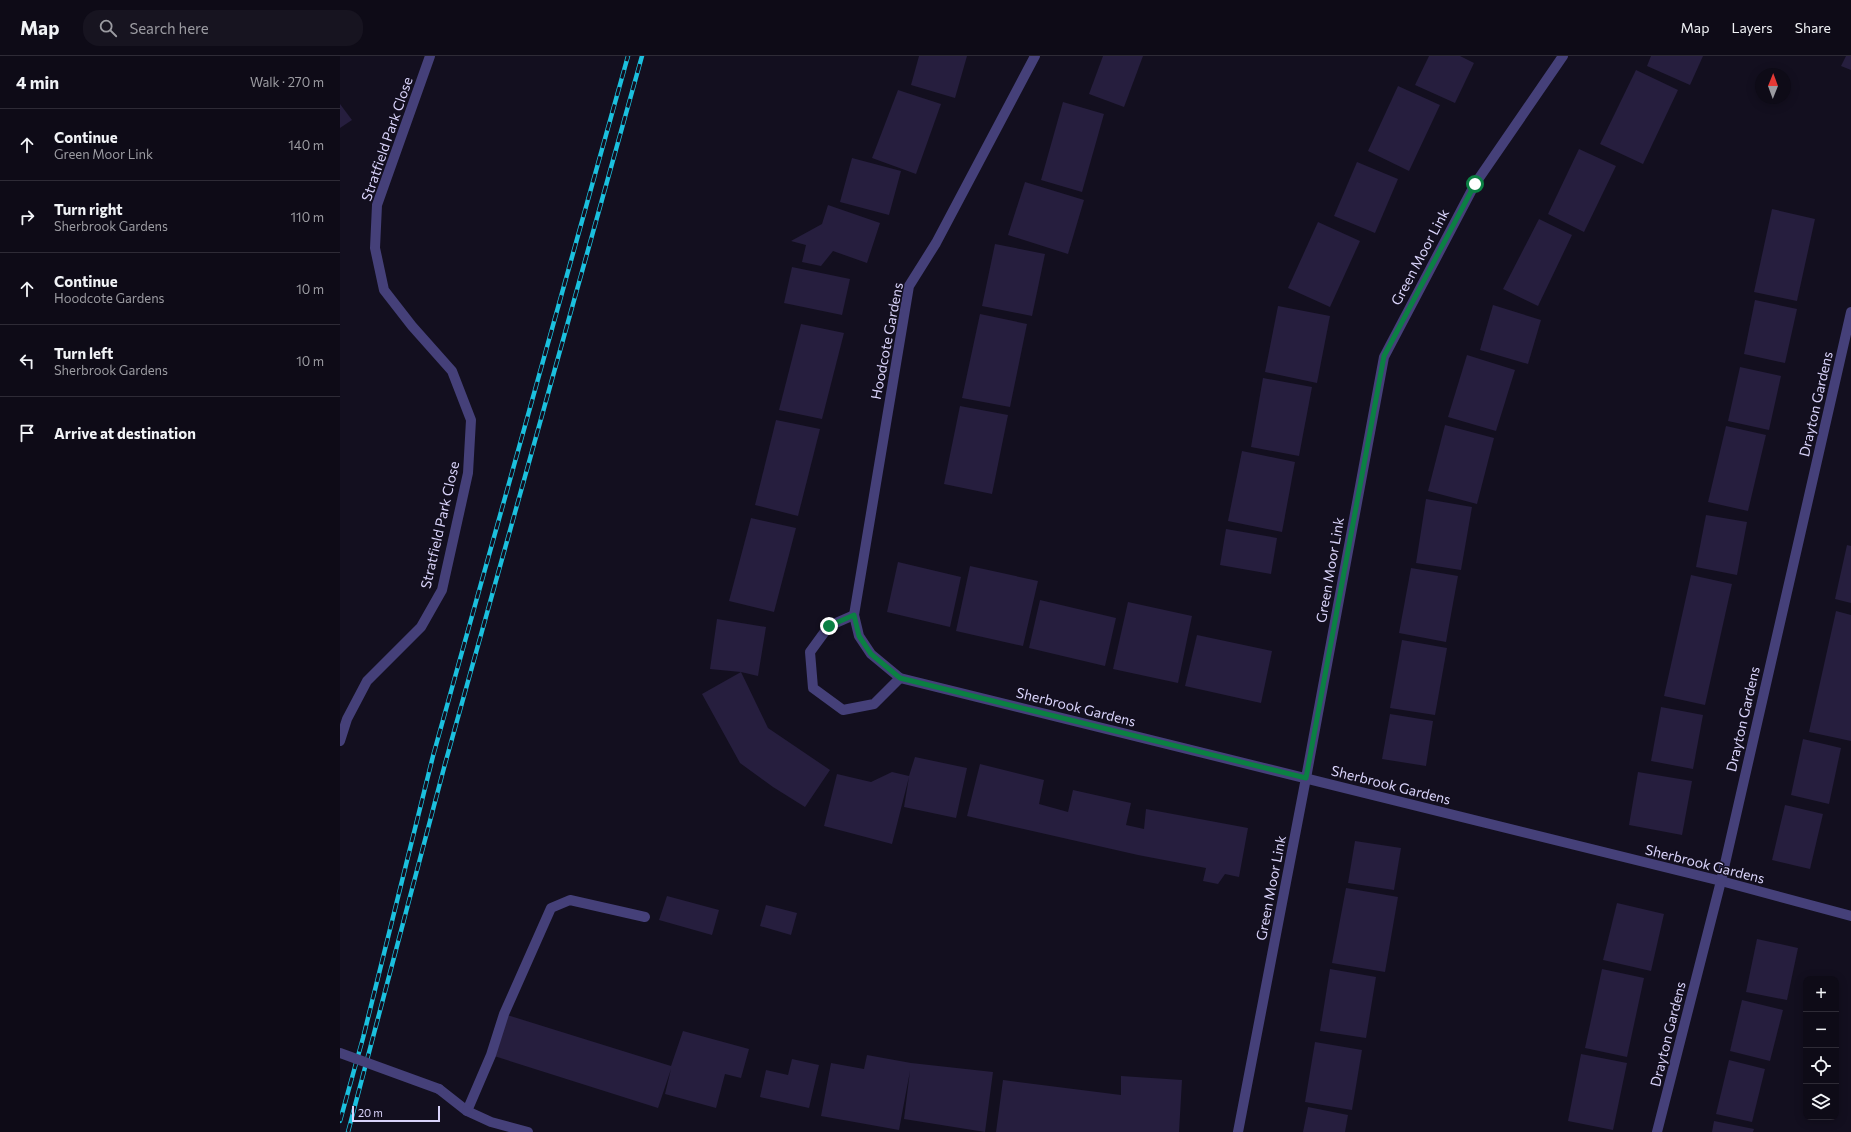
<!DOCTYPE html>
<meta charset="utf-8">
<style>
:root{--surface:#0e0b17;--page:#171420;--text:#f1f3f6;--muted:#9b9ba1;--line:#2e2b36}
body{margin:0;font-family:Commissioner,sans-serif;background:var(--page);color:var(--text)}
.controls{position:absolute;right:12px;bottom:12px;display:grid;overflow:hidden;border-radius:8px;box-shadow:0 2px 10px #0003}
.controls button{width:36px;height:36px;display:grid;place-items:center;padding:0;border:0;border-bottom:1px solid var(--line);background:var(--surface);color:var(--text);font:20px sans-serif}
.compass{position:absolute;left:1415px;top:12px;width:36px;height:36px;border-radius:50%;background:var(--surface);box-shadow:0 2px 10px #0003;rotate:1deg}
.scale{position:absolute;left:12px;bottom:10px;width:88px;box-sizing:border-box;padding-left:4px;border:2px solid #d9d3fa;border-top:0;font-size:11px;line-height:14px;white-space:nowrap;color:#d9d3fa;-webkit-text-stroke:3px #130f1f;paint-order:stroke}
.stop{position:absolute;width:12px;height:12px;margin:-9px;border:3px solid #0b8043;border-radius:50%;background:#fff}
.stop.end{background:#0b8043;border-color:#fff;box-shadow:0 1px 4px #0008}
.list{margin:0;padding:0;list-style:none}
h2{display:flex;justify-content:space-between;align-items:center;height:52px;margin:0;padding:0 16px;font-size:17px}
h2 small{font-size:13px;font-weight:400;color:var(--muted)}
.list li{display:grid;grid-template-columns:26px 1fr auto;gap:12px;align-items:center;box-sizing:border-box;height:72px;padding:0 16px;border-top:1px solid var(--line)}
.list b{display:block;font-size:15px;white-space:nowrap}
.list p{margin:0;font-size:13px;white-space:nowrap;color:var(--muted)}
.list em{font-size:13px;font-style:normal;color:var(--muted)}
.icon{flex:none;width:22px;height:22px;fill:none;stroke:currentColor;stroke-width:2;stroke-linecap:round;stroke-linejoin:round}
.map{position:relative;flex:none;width:1511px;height:1076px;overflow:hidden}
header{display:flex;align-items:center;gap:24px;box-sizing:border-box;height:56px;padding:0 20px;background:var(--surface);border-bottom:1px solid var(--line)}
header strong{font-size:19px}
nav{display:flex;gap:22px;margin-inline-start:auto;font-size:14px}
.search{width:280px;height:36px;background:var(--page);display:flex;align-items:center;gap:10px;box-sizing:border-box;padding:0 14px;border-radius:16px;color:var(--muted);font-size:15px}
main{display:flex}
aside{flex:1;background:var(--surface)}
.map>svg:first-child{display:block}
.building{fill:#261e3e}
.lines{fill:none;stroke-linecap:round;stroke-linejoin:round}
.minor{stroke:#454079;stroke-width:10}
.rail-casing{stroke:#1bc0de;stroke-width:4.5}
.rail{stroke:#130f1f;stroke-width:3;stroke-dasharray:9;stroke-linecap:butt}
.minor-bridge{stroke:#454079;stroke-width:10}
.route{stroke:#0b8043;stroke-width:5}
.labels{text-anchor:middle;stroke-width:3;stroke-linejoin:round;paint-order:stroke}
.street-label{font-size:14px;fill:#d9d3fa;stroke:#130f1f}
</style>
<header>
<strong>Map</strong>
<div class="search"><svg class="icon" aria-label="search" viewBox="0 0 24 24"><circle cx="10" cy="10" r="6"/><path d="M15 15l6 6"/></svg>Search here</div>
<nav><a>Map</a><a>Layers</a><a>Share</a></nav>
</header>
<main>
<aside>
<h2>4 min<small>Walk · 270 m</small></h2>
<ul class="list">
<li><svg class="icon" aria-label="ahead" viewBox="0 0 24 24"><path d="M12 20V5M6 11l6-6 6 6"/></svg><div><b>Continue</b><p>Green Moor Link</p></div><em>140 m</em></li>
<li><svg class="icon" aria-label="right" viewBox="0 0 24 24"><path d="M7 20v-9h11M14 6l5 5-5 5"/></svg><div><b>Turn right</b><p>Sherbrook Gardens</p></div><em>110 m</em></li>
<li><svg class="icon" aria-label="ahead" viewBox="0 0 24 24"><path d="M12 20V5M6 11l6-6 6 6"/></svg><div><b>Continue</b><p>Hoodcote Gardens</p></div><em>10 m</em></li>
<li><svg class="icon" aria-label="left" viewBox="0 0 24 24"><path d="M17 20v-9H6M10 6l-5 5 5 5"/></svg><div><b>Turn left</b><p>Sherbrook Gardens</p></div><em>10 m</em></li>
<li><svg class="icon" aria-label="arrive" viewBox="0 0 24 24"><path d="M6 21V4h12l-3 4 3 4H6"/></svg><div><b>Arrive at destination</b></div></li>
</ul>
</aside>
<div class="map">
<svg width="1511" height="1076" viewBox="0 0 1511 1076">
<rect width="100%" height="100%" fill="#130f1f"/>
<g class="building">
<polygon points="579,0 627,0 615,42 571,29"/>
<polygon points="763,0 803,0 784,51 749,38"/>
<polygon points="1089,0 1120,0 1134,7 1115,47 1075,29"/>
<polygon points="1311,0 1363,0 1350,29 1307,10"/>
<polygon points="1506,0 1511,0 1511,14 1501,10"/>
<polygon points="1296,14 1338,34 1303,108 1260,88"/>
<polygon points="1058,30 1100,49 1069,115 1028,95"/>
<polygon points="558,34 601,48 576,118 532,102"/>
<polygon points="723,46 764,58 742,136 701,124"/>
<polygon points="0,48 12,64 0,72"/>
<polygon points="1239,93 1276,110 1244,176 1208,158"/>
<polygon points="512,102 561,115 549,159 500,146"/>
<polygon points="1017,106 1058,123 1035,177 994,160"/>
<polygon points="685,126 744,144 728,198 668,179"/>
<polygon points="488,149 540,167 527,207 493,195 481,210 462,206 466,189 451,185 482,168"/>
<polygon points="1432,153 1475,163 1457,245 1414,236"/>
<polygon points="1199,163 1232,179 1198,250 1163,233"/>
<polygon points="978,166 1020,185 990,251 948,232"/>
<polygon points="655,188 705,198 692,260 642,250"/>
<polygon points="452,211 510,223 502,259 444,247"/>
<polygon points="1415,244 1457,253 1445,307 1404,298"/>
<polygon points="1153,249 1201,264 1188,308 1140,294"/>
<polygon points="938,250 990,260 977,327 925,316"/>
<polygon points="640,258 687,268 670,351 622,342"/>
<polygon points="461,268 504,277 482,363 439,354"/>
<polygon points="1127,299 1175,314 1156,375 1108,361"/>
<polygon points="1400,311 1441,320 1429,374 1388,365"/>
<polygon points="923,322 972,331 959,400 911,391"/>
<polygon points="620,350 668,359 652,438 604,428"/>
<polygon points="436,364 480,373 458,460 415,449"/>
<polygon points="1105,369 1154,382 1137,448 1088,435"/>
<polygon points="1386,370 1426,379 1408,455 1368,446"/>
<polygon points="902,395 955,406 942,476 888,465"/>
<polygon points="1086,443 1132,451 1121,514 1076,507"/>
<polygon points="1366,459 1407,466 1397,519 1356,511"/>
<polygon points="411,462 456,472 434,556 389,545"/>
<polygon points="886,473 937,482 931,518 880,509"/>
<polygon points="1507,489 1511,490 1511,547 1495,543"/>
<polygon points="558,506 621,521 610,571 547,556"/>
<polygon points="630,510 698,525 683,590 616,575"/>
<polygon points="1071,512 1118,520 1106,586 1059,577"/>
<polygon points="1351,519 1392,528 1365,649 1324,640"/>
<polygon points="700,544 776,562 765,610 689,592"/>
<polygon points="788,546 852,560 838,627 773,613"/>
<polygon points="1496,555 1511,559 1511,685 1469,676"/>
<polygon points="377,563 426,571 418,620 401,616 370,613"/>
<polygon points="857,579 932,595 921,647 845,630"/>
<polygon points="1062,584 1107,592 1095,659 1050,652"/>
<polygon points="401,616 428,672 490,714 465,751 433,731 400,707 362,638"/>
<polygon points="1321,651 1363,659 1353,713 1311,705"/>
<polygon points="1050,658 1093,665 1086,710 1042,703"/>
<polygon points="1463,683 1501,692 1489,748 1451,739"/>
<polygon points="575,701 627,712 616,762 564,751 569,721 552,788 484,770 497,718 531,726 552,716 569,720"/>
<polygon points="640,708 704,724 699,748 728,756 733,734 791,747 786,769 804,773 806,753 908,772 899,821 885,818 878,828 863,825 866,812 798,799 627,760"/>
<polygon points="1298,716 1352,725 1342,779 1289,769"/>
<polygon points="1445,749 1483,758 1470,813 1432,804"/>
<polygon points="1015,785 1061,792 1054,834 1008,827"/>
<polygon points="1006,832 1058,841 1045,916 992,907"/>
<polygon points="327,840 379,854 372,879 319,864"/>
<polygon points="1277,847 1324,858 1311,915 1263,904"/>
<polygon points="426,849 457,857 451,879 420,870"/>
<polygon points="1417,883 1458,892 1447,944 1406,936"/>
<polygon points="990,913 1036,921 1026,982 980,975"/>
<polygon points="1262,913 1304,922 1287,1001 1245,992"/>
<polygon points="1402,944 1443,954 1430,1005 1390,995"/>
<polygon points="164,958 331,1010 343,975 409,993 401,1022 385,1018 376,1052 325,1038 331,1013 318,1052 151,999"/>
<polygon points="975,986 1022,994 1012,1054 965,1046"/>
<polygon points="1241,998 1287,1007 1273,1074 1228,1065"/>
<polygon points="527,999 571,1007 653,1016 645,1076 564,1063 570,1015 559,1074 481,1060 491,1007 524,1013"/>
<polygon points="452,1003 479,1009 469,1052 420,1041 426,1014 448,1019"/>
<polygon points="1389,1004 1425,1013 1412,1066 1376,1058"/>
<polygon points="781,1020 842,1024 839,1076 656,1076 663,1024 781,1039"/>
<polygon points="968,1051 1008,1059 1005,1076 963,1076"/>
<polygon points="1374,1065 1414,1073 1413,1076 1372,1076"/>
</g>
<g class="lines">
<g class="minor">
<polyline points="695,0 596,187 569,230 514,559 519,580 531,598 560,622 1381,825 1511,860"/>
<polyline points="514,559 489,570 470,596 473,632 503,654 534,648 560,622"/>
<polyline points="0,685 7,663 27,625 81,571 102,534 128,417 131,364 112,315 72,270 44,234 35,192 37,149 90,0"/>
<polyline points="99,1033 127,1055 151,1066 188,1076"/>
<polyline points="127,1055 151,999 164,958 211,852 230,844 305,861"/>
<polyline points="898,1076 966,722 1044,301 1135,128 1223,0"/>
<polyline points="1317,1076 1381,825 1511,256"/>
</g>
<defs>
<g id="rail">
<polyline points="0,1065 23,982 93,700 288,0"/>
<polyline points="8,1076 105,708 302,0"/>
</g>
</defs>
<use href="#rail" class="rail-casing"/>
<use href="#rail" class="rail"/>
<polyline class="minor-bridge" points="0,997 99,1033"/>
</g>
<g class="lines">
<polyline class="route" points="489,570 514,559 519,580 531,598 560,622 966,722 1044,300 1135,128"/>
</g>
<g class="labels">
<g class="street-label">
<text transform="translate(47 83) rotate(-71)" y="5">Stratfield Park Close</text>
<text transform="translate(1080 201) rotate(-62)" y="5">Green Moor Link</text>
<text transform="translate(547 285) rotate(-79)" y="5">Hoodcote Gardens</text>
<text transform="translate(1476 348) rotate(-77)" y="5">Drayton Gardens</text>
<text transform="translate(100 469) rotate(-77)" y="5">Stratfield Park Close</text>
<text transform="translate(990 514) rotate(-80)" y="5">Green Moor Link</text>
<text transform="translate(736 651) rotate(14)" y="5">Sherbrook Gardens</text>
<text transform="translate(1403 663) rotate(-77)" y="5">Drayton Gardens</text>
<text transform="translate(1051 729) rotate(14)" y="5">Sherbrook Gardens</text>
<text transform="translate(1365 808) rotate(14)" y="5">Sherbrook Gardens</text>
<text transform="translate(931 832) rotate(-79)" y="5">Green Moor Link</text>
<text transform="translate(1328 978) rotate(-76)" y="5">Drayton Gardens</text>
</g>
</g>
</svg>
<div class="controls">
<button>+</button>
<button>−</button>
<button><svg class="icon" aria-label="locate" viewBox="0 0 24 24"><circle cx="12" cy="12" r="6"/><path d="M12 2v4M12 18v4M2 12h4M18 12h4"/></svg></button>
<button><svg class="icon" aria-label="layers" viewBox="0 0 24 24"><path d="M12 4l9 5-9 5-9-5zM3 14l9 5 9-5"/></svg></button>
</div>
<svg class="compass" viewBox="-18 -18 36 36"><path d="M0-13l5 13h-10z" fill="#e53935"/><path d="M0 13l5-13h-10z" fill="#9b9ba1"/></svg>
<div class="scale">20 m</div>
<div class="stop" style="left:1135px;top:128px"></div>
<div class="stop end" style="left:489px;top:570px"></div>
</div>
</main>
